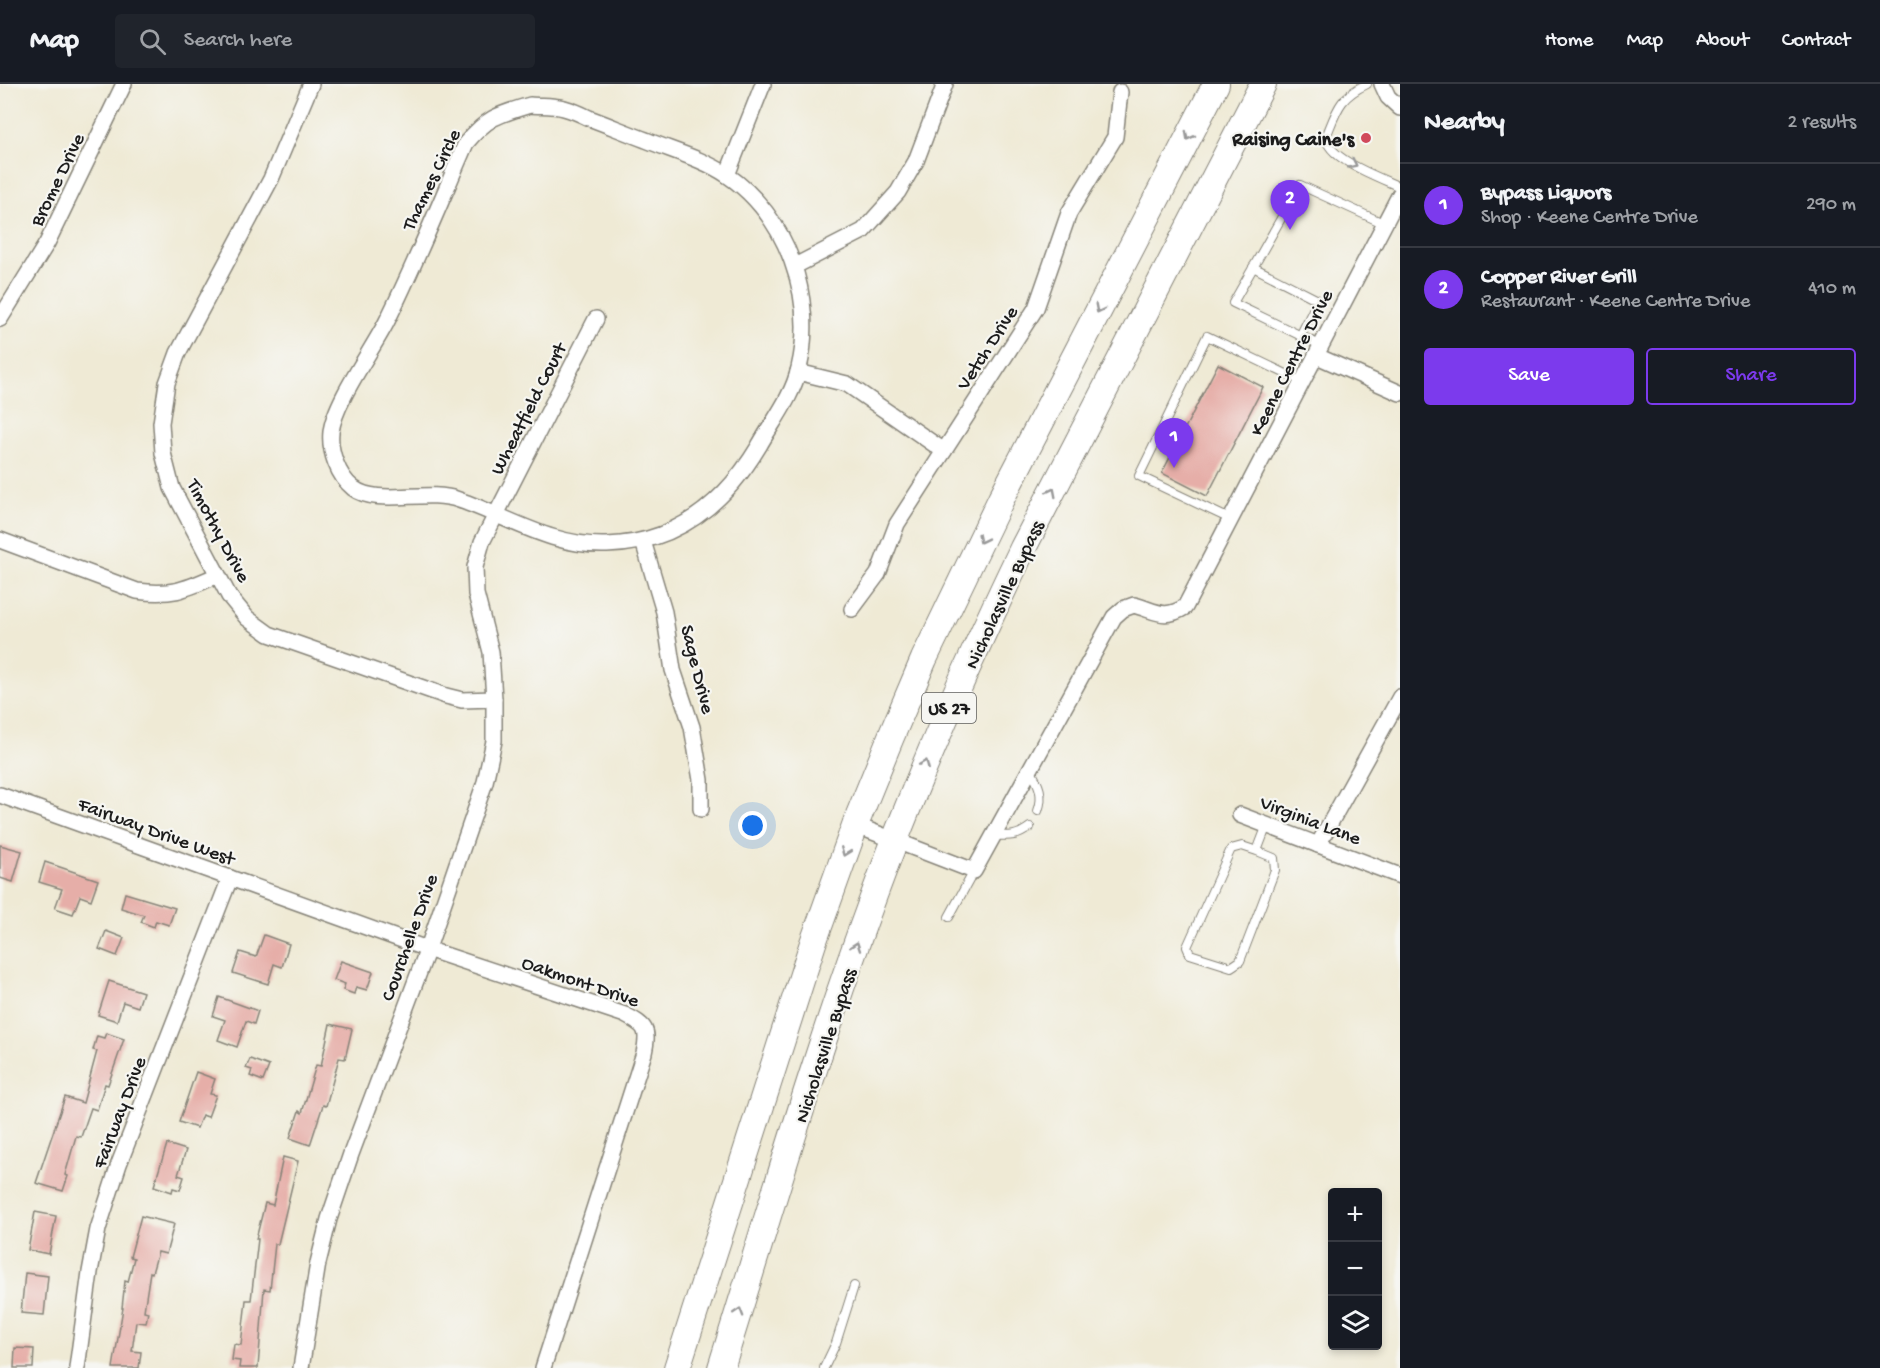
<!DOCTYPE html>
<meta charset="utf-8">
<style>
:root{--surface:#171b24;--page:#20242c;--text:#f1f3f6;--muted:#9ea1a6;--line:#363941;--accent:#7c3aed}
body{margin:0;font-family:"Gochi Hand",sans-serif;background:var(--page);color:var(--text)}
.controls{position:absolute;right:18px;bottom:18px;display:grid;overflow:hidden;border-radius:6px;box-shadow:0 3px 9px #0003}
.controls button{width:54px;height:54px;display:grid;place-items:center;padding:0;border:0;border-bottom:2px solid var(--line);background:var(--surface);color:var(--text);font:30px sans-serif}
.you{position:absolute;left:753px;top:742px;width:21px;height:21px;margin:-15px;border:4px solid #fff;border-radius:50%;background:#1a73e8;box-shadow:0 0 0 9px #1a73e833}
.badge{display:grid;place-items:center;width:39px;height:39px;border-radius:50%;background:var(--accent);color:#fff;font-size:20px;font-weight:700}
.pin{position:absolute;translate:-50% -50px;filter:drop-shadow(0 2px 3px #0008)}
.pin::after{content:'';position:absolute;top:32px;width:21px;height:18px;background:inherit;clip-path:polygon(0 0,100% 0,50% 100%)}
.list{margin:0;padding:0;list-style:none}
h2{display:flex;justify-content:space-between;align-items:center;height:78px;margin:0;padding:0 24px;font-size:26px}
h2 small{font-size:20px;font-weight:400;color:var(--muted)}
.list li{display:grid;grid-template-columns:39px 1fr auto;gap:18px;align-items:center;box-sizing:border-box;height:84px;padding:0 24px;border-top:2px solid var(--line)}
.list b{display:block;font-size:22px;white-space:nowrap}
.list p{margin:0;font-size:20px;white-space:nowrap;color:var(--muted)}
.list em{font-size:20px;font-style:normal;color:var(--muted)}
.actions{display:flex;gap:12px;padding:18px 24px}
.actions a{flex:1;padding:14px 0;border:2px solid var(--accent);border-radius:6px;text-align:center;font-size:21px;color:var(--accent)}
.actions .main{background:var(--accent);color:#fff}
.icon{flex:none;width:33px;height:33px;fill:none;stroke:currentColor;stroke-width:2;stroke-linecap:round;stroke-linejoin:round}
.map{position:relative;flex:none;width:1400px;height:1284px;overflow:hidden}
header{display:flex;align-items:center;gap:36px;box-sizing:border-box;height:84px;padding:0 30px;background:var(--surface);border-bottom:2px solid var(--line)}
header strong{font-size:28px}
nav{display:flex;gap:33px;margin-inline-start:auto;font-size:21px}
.search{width:420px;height:54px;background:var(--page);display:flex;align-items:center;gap:15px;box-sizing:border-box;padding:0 21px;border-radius:6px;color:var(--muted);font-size:22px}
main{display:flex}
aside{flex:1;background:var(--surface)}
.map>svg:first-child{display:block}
.building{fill:#e6aea8}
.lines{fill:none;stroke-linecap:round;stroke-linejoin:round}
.service-casing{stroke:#868378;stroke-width:10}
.minor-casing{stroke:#868378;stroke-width:18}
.trunk-casing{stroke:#868378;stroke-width:28}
.service{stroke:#fff;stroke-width:8}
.minor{stroke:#fff;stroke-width:15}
.trunk{stroke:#fff;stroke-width:26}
.oneway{stroke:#999}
.poi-dot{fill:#d1495b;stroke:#f6f6f2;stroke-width:2}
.labels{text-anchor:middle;stroke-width:4.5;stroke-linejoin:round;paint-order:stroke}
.shield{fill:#f6f6f2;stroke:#5d5d5c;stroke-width:1.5}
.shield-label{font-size:18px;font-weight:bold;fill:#1c1c1c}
.poi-label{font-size:20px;font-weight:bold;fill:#1c1c1c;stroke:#f6f6f2;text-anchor:end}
.street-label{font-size:20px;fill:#1c1c1c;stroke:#f6f6f2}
</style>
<header>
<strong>Map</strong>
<div class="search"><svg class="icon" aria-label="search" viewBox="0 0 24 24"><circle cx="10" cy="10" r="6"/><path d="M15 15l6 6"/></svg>Search here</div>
<nav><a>Home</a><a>Map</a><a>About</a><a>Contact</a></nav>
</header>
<main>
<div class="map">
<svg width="1400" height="1284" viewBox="0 0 1400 1284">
<rect width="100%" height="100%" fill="#f6f6f2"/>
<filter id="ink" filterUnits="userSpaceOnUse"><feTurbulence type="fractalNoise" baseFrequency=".0167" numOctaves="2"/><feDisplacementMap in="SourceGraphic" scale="12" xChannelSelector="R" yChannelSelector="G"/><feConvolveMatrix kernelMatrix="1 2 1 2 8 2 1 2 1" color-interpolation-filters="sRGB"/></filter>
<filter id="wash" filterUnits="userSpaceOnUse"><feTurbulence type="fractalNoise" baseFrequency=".008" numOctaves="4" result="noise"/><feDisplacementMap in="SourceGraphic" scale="24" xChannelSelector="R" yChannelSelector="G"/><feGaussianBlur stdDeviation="1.35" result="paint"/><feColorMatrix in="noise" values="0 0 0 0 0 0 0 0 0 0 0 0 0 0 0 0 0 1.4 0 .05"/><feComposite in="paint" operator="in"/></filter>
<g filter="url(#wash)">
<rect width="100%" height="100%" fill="#efead5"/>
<g id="blocks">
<g class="building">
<polygon points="1218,280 1263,303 1207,412 1162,389"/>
<polygon points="0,761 22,767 13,798 0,794"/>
<polygon points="45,778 98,796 91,816 80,812 73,830 55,824 62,805 39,798"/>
<polygon points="125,809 175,824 169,841 156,837 154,843 141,838 144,831 121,824"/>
<polygon points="106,847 124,854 117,872 99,865"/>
<polygon points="264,851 289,860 282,883 274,880 268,900 233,889 240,868 256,873"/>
<polygon points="341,877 373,888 367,906 356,903 354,910 343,906 345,900 334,896"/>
<polygon points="109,897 143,908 138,923 123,918 117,937 98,931"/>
<polygon points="219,913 258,927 254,940 246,937 237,963 218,956 225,936 213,932"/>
<polygon points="330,940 352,945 345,975 339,974 326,1022 323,1021 310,1061 290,1054 299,1027 302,1029 316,981 321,982"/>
<polygon points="106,949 124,955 108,1001 105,1000 97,1026 91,1024 81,1053 76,1052 65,1091 68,1092 63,1107 36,1099 65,1013 83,1019 97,967 93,966 97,952 104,954"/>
<polygon points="250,975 269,982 263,997 250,992 252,986 246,984"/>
<polygon points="196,988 215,995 210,1010 216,1011 208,1033 202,1031 197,1044 179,1038"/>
<polygon points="167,1060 186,1066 178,1091 184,1093 180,1106 173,1104 172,1108 154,1102"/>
<polygon points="283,1073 298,1077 278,1160 275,1160 270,1206 264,1205 258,1284 239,1284 240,1277 232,1276 234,1260 241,1261 246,1216 251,1216 258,1155 256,1155 265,1119 273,1121"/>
<polygon points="35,1128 56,1132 49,1170 28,1166"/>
<polygon points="141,1132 174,1140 166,1170 158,1168 152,1189 150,1188 144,1227 148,1228 146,1239 136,1238 132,1267 141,1268 139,1284 113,1284 123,1224 122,1224 125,1197 128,1198 134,1174 130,1173"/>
<polygon points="25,1189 48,1192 44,1231 21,1229"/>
<polygon points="15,1264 34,1265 33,1284 14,1284"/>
</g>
</g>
</g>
<g filter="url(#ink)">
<use href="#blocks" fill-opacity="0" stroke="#868378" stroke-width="1.5"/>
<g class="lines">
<defs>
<g id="service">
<path d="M1367,0C1339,13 1337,26 1326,53C1327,75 1381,94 1400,103"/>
<polyline points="1253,183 1318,216 1300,252"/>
<polyline points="1322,262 1233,219 1300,101 1385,140"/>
<polyline points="1232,436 1139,392 1207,252 1303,298"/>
<path d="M1030,686C1039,700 1044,711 1038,727"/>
<path d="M994,751C1010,753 1018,752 1030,743"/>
<polyline points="1257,767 1274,774 1275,786 1240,877 1231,883 1190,870 1187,863 1231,765 1242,762 1257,767 1267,741"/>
<polyline points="949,833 974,787"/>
<polyline points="824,1284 836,1259 854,1202"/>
</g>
<g id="minor">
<polyline points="311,0 271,95 178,269 167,299 161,339 163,369 172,404 229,512 247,534 269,550 446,612 462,616 494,615"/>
<polyline points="1382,0 1388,13 1400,24"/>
<path d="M530,21C541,22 553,21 564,24C572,26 581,30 589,34C608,41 627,49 646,56C673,67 703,75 727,91C787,132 816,214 799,284C793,312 773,337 759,362C725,419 676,459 607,461C552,463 509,433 459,416C426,404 378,423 353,404C338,392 329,367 331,348C334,319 371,268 386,239C415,181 440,119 466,59C488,33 497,31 530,21Z"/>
<polyline points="727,91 763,0"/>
<polyline points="795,182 863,147 898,108 916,77 945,0"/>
<polyline points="0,235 47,159 124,0"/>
<polyline points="1317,272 1400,309"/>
<polyline points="798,288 847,300 944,367"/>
<path d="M0,456L137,507C173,512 186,505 218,491"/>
<polyline points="643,457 664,528 673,586 692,643 701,696 701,725"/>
<polyline points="852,525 878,490 897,440 1036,224 1069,129 1115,53 1120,8"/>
<path d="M0,711L427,865L625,931C646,942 649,945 644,969L543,1284"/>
<polyline points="1240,731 1400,792"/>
<path d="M855,741L974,787L1114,533L1123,525L1134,521C1156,527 1164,536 1185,523L1400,110"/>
<polyline points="1318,761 1400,613"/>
<polyline points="77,1284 90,1188 98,1145 119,1080 230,794"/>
<polyline points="301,1284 318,1179 329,1135 351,1070 427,867 485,698 494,657 494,615 491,568 476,510 475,483 482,458 596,235"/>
</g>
<g id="trunk">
<polyline points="677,1284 813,859 857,736 890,655 924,575 1001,415 1216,0"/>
<path d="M721,1284C770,1127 816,968 873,814C917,694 968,578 1023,464L1263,0"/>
</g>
</defs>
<use href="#service" class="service-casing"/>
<use href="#minor" class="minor-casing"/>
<use href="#trunk" class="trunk-casing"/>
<use href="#service" class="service"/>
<use href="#minor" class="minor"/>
<use href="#trunk" class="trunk"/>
</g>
<defs><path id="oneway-chevron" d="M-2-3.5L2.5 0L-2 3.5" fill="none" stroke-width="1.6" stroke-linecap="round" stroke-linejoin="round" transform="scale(1.5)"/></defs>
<g class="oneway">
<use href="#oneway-chevron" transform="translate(1189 52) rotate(118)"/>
<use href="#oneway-chevron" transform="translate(1353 80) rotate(26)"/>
<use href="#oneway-chevron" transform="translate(1099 225) rotate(117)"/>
<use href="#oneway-chevron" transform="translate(1052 408) rotate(-63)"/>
<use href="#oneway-chevron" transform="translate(982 455) rotate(116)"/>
<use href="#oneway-chevron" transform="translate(925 680) rotate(-67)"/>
<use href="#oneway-chevron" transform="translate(845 768) rotate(111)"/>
<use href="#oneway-chevron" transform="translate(856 862) rotate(-71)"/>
<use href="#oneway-chevron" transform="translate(739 1228) rotate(-73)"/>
</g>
</g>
<circle class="poi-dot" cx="1366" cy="54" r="6"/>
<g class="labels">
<rect class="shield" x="922" y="609" width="54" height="30" rx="4.5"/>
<g class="shield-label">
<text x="949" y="630">US 27</text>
</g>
<g class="poi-label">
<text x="1354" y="61">Raising Caine's</text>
</g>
<g class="street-label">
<text transform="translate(56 95) rotate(-64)" y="7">Brome Drive</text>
<text transform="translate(430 95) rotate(-64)" y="7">Thames Circle</text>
<text transform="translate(986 263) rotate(-57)" y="7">Vetch Drive</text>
<text transform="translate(1290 278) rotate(-63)" y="7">Keene Centre Drive</text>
<text transform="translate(527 324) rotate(-63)" y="7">Wheatfield Court</text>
<text transform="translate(220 446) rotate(62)" y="7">Timothy Drive</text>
<text transform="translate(1003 510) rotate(-65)" y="7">Nicholasville Bypass</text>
<text transform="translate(699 585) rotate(76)" y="7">Sage Drive</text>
<text transform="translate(1311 735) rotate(21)" y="7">Virginia Lane</text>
<text transform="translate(157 746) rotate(20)" y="7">Fairway Drive West</text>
<text transform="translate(408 853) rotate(-70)" y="7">Courchelle Drive</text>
<text transform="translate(581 896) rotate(19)" y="7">Oakmont Drive</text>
<text transform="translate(824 961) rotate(-72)" y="7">Nicholasville Bypass</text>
<text transform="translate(118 1028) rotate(-69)" y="7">Fairway Drive</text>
</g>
</g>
</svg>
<div class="controls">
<button>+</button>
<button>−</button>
<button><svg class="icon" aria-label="layers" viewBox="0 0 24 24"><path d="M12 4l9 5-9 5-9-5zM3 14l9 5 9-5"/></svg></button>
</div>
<div class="you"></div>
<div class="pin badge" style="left:1174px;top:384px">1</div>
<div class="pin badge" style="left:1290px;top:146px">2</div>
</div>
<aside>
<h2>Nearby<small>2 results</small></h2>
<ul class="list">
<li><span class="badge">1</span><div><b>Bypass Liquors</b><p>Shop · Keene Centre Drive</p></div><em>290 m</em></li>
<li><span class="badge">2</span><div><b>Copper River Grill</b><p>Restaurant · Keene Centre Drive</p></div><em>410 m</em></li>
</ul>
<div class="actions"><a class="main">Save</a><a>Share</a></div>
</aside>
</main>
